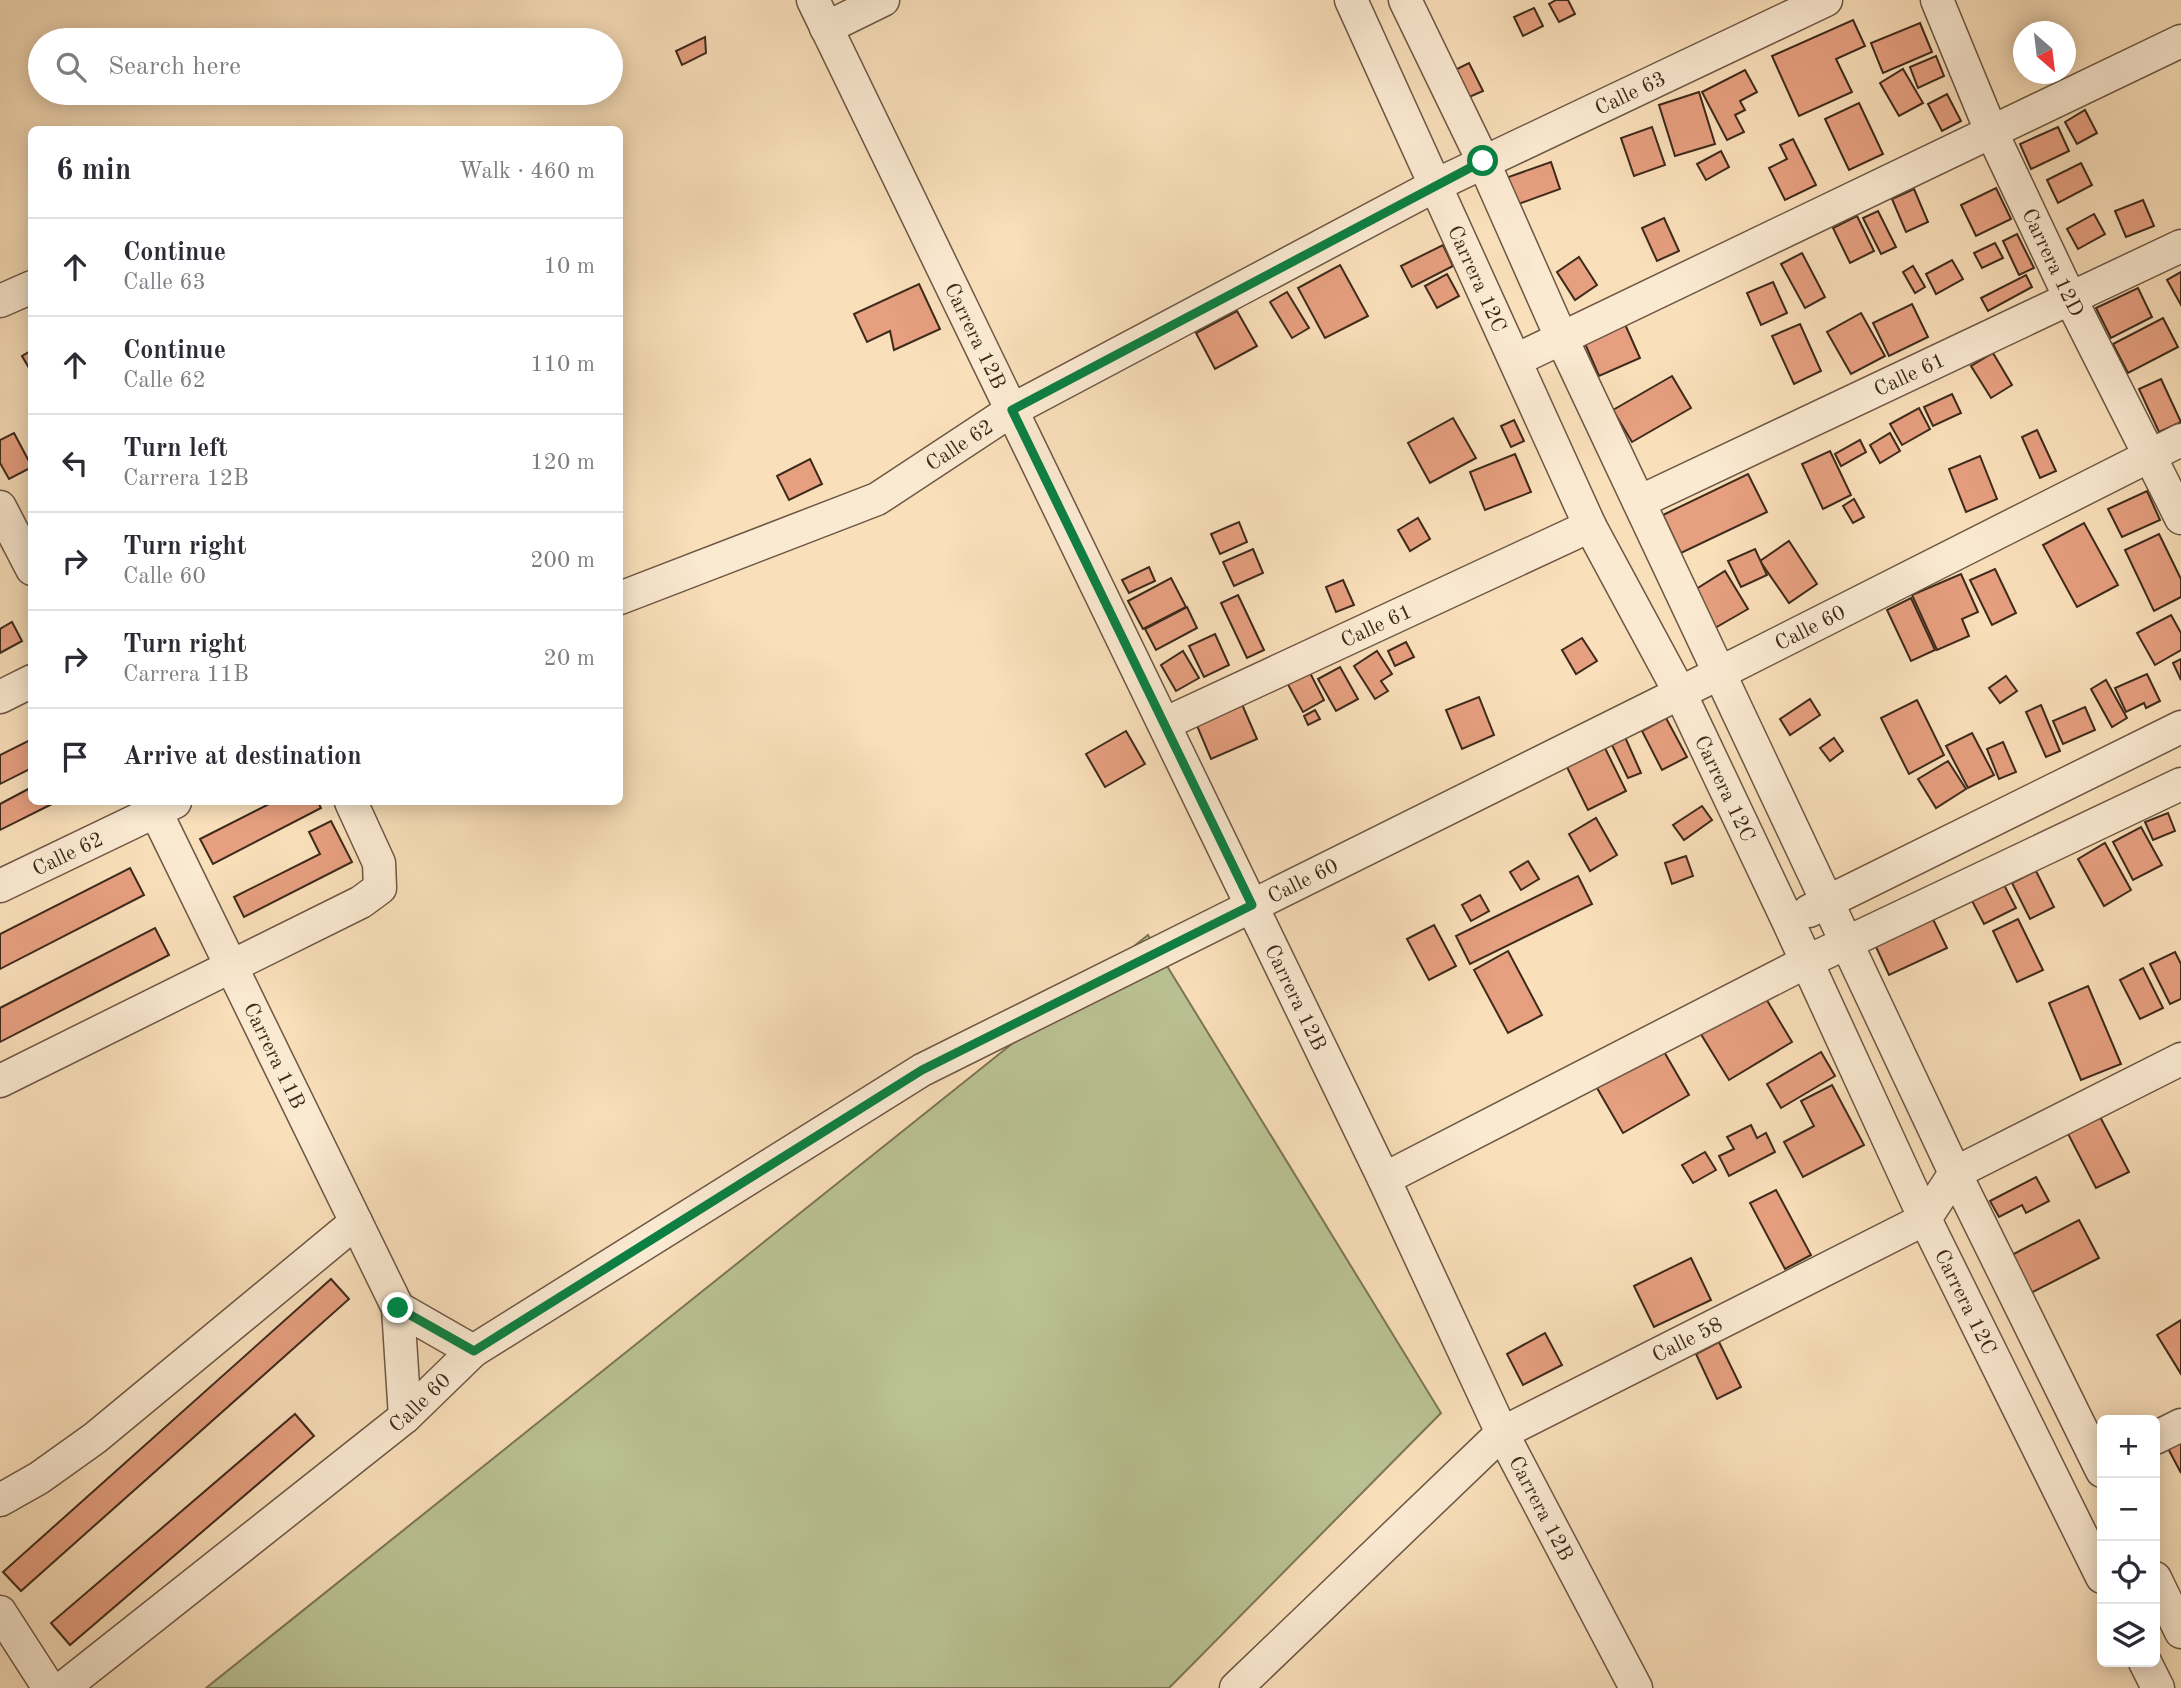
<!DOCTYPE html>
<meta charset="utf-8">
<style>
:root{--surface:#fff;--page:#f7f7f7;--text:#2b2b33;--muted:#7c7c81;--line:#e1e1e2}
body{margin:0;font-family:"Old Standard TT",serif;background:var(--page);color:var(--text)}
.controls{position:absolute;right:21px;bottom:21px;display:grid;overflow:hidden;border-radius:10px;box-shadow:0 4px 18px #0003}
.controls button{width:63px;height:63px;display:grid;place-items:center;padding:0;border:0;border-bottom:2px solid var(--line);background:var(--surface);color:var(--text);font:35px sans-serif}
.compass{position:absolute;left:2013px;top:21px;width:63px;height:63px;border-radius:50%;background:var(--surface);box-shadow:0 4px 18px #0003;rotate:152deg}
.stop{position:absolute;width:21px;height:21px;margin:-16px;border:5px solid #0b8043;border-radius:50%;background:#fff}
.stop.end{background:#0b8043;border-color:#fff;box-shadow:0 2px 7px #0008}
.list{margin:0;padding:0;list-style:none}
h2{display:flex;justify-content:space-between;align-items:center;height:91px;margin:0;padding:0 28px;font-size:30px}
h2 small{font-size:23px;font-weight:400;color:var(--muted)}
.list li{display:grid;grid-template-columns:46px 1fr auto;gap:21px;align-items:center;box-sizing:border-box;height:98px;padding:0 28px;border-top:2px solid var(--line)}
.list b{display:block;font-size:26px;white-space:nowrap}
.list p{margin:0;font-size:23px;white-space:nowrap;color:var(--muted)}
.list em{font-size:23px;font-style:normal;color:var(--muted)}
.icon{flex:none;width:38px;height:38px;fill:none;stroke:currentColor;stroke-width:2;stroke-linecap:round;stroke-linejoin:round}
.map{position:relative;flex:none;width:2181px;height:1688px;overflow:hidden}
.search{position:absolute;background:var(--surface);box-shadow:0 4px 18px #0003;left:28px;top:28px;width:595px;height:77px;display:flex;align-items:center;gap:18px;box-sizing:border-box;padding:0 24px;border-radius:38px;color:var(--muted);font-size:26px}
.panel{position:absolute;background:var(--surface);box-shadow:0 4px 18px #0003;left:28px;top:126px;width:595px;height:679px;border-radius:10px}
.map>svg:first-child{display:block}
.green{fill:#bac293;stroke:#7c7657;stroke-width:2}
.building{fill:#e69f7f;stroke:#3e2a1b;stroke-width:2}
.lines{fill:none;stroke-linecap:round;stroke-linejoin:round}
.minor-casing{stroke:#6d5743;stroke-width:35}
.minor{stroke:#fbead2;stroke-width:32}
.route{stroke:#0b8043;stroke-width:9}
.labels{text-anchor:middle;stroke-width:7;stroke-linejoin:round;paint-order:stroke}
.street-label{font-size:21px;fill:#3e2a1b;stroke:#fbead2}
</style>
<div class="map">
<svg width="2181" height="1688" viewBox="0 0 2181 1688">
<rect width="100%" height="100%" fill="#f9dfba"/>
<filter id="stains"><feTurbulence type="fractalNoise" baseFrequency=".00286" numOctaves="4"/><feColorMatrix values="0 0 0 0 .2 0 0 0 0 .09 0 0 0 0 .02 0 0 0 .5 -.17"/></filter>
<radialGradient id="worn" r=".72"><stop offset=".6" stop-color="#630" stop-opacity="0"/><stop offset="1" stop-color="#630" stop-opacity=".3"/></radialGradient>
<polygon class="green" points="1148,935 1441,1413 1169,1688 206,1688"/>
<g class="building">
<polygon points="1556,0 1568,0 1575,14 1559,22 1549,4"/>
<polygon points="1534,8 1543,26 1523,36 1514,17"/>
<polygon points="1853,20 1865,46 1836,59 1852,92 1799,116 1772,56"/>
<polygon points="1920,23 1932,52 1883,73 1871,43"/>
<polygon points="705,37 706,53 682,65 676,51"/>
<polygon points="1936,56 1944,76 1918,88 1910,67"/>
<polygon points="1469,63 1483,91 1458,102 1445,75"/>
<polygon points="1903,69 1923,103 1899,116 1880,83"/>
<polygon points="1745,70 1757,92 1740,101 1745,110 1735,115 1744,132 1727,140 1702,92"/>
<polygon points="1699,92 1715,144 1675,156 1659,105"/>
<polygon points="1947,94 1961,121 1942,131 1928,104"/>
<polygon points="1859,103 1883,154 1849,170 1825,119"/>
<polygon points="2085,110 2097,133 2077,144 2065,122"/>
<polygon points="1652,127 1665,165 1634,176 1621,138"/>
<polygon points="2058,127 2069,151 2031,169 2020,144"/>
<polygon points="1793,139 1816,185 1785,200 1769,168 1787,159 1780,145"/>
<polygon points="1721,151 1729,167 1706,180 1697,164"/>
<polygon points="1551,162 1560,189 1510,207 1500,180"/>
<polygon points="2081,163 2092,185 2058,203 2047,180"/>
<polygon points="1996,188 2011,219 1976,236 1961,205"/>
<polygon points="1914,189 1928,222 1906,232 1892,199"/>
<polygon points="2143,200 2154,226 2126,237 2115,211"/>
<polygon points="1878,211 1896,247 1881,254 1863,218"/>
<polygon points="2094,214 2105,234 2078,249 2067,229"/>
<polygon points="1857,216 1874,251 1850,263 1833,228"/>
<polygon points="1664,218 1679,251 1657,261 1642,228"/>
<polygon points="2017,234 2034,268 2019,275 2003,241"/>
<polygon points="1995,243 2003,258 1982,268 1974,253"/>
<polygon points="1443,245 1453,266 1412,287 1401,266"/>
<polygon points="1802,253 1825,297 1805,308 1781,264"/>
<polygon points="1579,257 1597,285 1575,300 1557,272"/>
<polygon points="1952,260 1963,279 1936,294 1926,274"/>
<polygon points="1340,265 1368,316 1325,338 1298,288"/>
<polygon points="1913,266 1925,287 1915,293 1903,272"/>
<polygon points="2181,272 2181,305 2167,280"/>
<polygon points="1447,274 1459,296 1437,308 1425,286"/>
<polygon points="2026,275 2032,287 1988,311 1981,298"/>
<polygon points="1773,282 1787,313 1761,325 1747,293"/>
<polygon points="919,284 940,329 894,350 890,331 867,342 854,314"/>
<polygon points="2138,288 2152,317 2111,338 2096,308"/>
<polygon points="1287,292 1309,328 1292,338 1270,302"/>
<polygon points="1912,304 1928,337 1889,356 1873,323"/>
<polygon points="1237,311 1257,346 1215,369 1196,333"/>
<polygon points="1861,313 1885,356 1851,374 1827,332"/>
<polygon points="2163,318 2178,347 2128,373 2113,344"/>
<polygon points="1624,322 1640,358 1599,376 1583,339"/>
<polygon points="1800,324 1821,371 1794,384 1772,336"/>
<polygon points="32,350 32,373 22,356"/>
<polygon points="1993,353 2012,385 1991,398 1971,366"/>
<polygon points="1672,376 1691,408 1632,442 1613,410"/>
<polygon points="2161,379 2181,422 2159,432 2139,389"/>
<polygon points="1952,394 1961,413 1933,426 1924,407"/>
<polygon points="1919,408 1930,429 1902,445 1890,424"/>
<polygon points="1453,418 1476,458 1430,483 1408,443"/>
<polygon points="1514,420 1524,441 1511,447 1501,426"/>
<polygon points="2037,430 2056,471 2040,478 2022,437"/>
<polygon points="14,433 32,467 9,479 0,463 0,440"/>
<polygon points="1890,433 1900,451 1880,463 1870,445"/>
<polygon points="1860,440 1866,452 1841,466 1835,454"/>
<polygon points="1830,451 1851,495 1823,509 1802,464"/>
<polygon points="1515,454 1531,492 1485,510 1470,472"/>
<polygon points="1980,456 1997,499 1966,512 1949,469"/>
<polygon points="810,459 822,484 789,500 777,476"/>
<polygon points="1748,474 1767,512 1681,553 1663,515"/>
<polygon points="2147,491 2160,520 2122,537 2108,509"/>
<polygon points="1854,499 1864,517 1853,523 1843,506"/>
<polygon points="1418,518 1430,539 1410,551 1398,530"/>
<polygon points="1239,522 1247,542 1220,554 1211,534"/>
<polygon points="2084,523 2118,585 2077,607 2043,545"/>
<polygon points="2159,534 2181,579 2181,597 2154,611 2125,550"/>
<polygon points="1789,541 1817,584 1789,603 1760,561"/>
<polygon points="1253,549 1263,573 1234,586 1223,562"/>
<polygon points="1755,549 1767,575 1741,587 1728,561"/>
<polygon points="1149,567 1155,581 1129,593 1122,580"/>
<polygon points="1995,569 2016,613 1992,625 1970,580"/>
<polygon points="1725,571 1748,609 1715,628 1693,591"/>
<polygon points="1961,574 1978,612 1962,619 1969,636 1937,650 1912,595"/>
<polygon points="1171,578 1186,607 1143,629 1128,601"/>
<polygon points="1343,580 1354,605 1336,612 1326,587"/>
<polygon points="1238,595 1264,650 1247,658 1221,603"/>
<polygon points="1911,598 1935,650 1911,661 1887,610"/>
<polygon points="1187,607 1197,628 1156,650 1145,629"/>
<polygon points="2171,615 2181,633 2181,650 2155,665 2137,633"/>
<polygon points="12,622 22,641 0,653 0,629"/>
<polygon points="1215,634 1229,665 1204,677 1189,646"/>
<polygon points="1582,638 1597,661 1576,674 1562,650"/>
<polygon points="1406,642 1414,657 1395,666 1388,651"/>
<polygon points="1183,651 1199,678 1176,691 1161,665"/>
<polygon points="1377,651 1392,674 1381,681 1388,691 1375,699 1354,666"/>
<polygon points="2181,659 2181,680 2173,663"/>
<polygon points="1340,667 1358,699 1336,711 1318,679"/>
<polygon points="1308,669 1324,700 1303,712 1286,681"/>
<polygon points="2147,674 2160,701 2146,708 2144,703 2126,712 2115,688"/>
<polygon points="2006,676 2017,691 2000,703 1989,688"/>
<polygon points="2106,680 2127,718 2112,727 2091,689"/>
<polygon points="1479,697 1494,735 1462,749 1446,710"/>
<polygon points="1810,699 1820,715 1790,735 1780,719"/>
<polygon points="1917,700 1944,755 1909,774 1881,718"/>
<polygon points="1241,702 1257,739 1211,759 1195,721"/>
<polygon points="2041,705 2060,751 2046,757 2026,712"/>
<polygon points="2085,707 2095,730 2063,744 2053,721"/>
<polygon points="1315,710 1320,719 1308,725 1304,716"/>
<polygon points="1666,718 1687,757 1662,770 1642,731"/>
<polygon points="1126,731 1145,764 1105,787 1086,754"/>
<polygon points="1972,733 1994,775 1968,788 1946,746"/>
<polygon points="1625,737 1641,773 1628,778 1611,743"/>
<polygon points="1834,738 1843,751 1830,761 1820,748"/>
<polygon points="32,739 32,768 0,784 0,755"/>
<polygon points="1602,742 1626,791 1588,810 1564,761"/>
<polygon points="2003,742 2016,772 1999,779 1987,749"/>
<polygon points="1948,761 1966,789 1936,808 1918,779"/>
<polygon points="32,787 32,802 56,802 0,830 0,804"/>
<polygon points="273,802 318,802 321,808 213,864 200,839"/>
<polygon points="1702,806 1712,820 1684,840 1673,825"/>
<polygon points="2168,813 2175,831 2153,840 2145,822"/>
<polygon points="1596,818 1617,855 1590,871 1569,834"/>
<polygon points="331,821 352,862 244,917 234,897 320,854 309,832"/>
<polygon points="2141,827 2162,865 2133,880 2113,842"/>
<polygon points="2105,843 2131,890 2104,906 2078,859"/>
<polygon points="1686,856 1693,876 1672,884 1665,863"/>
<polygon points="1528,861 1539,879 1521,890 1510,872"/>
<polygon points="130,868 144,895 0,969 0,934"/>
<polygon points="2036,871 2054,907 2030,919 2012,883"/>
<polygon points="1578,876 1592,904 1470,964 1456,936"/>
<polygon points="2002,881 2016,908 1984,924 1970,897"/>
<polygon points="1480,895 1489,911 1471,921 1462,905"/>
<polygon points="1928,909 1947,948 1889,975 1871,936"/>
<polygon points="2018,919 2043,970 2017,982 1993,931"/>
<polygon points="1434,925 1456,966 1429,980 1407,939"/>
<polygon points="155,928 169,955 0,1042 0,1008"/>
<polygon points="1508,951 1542,1015 1508,1033 1474,970"/>
<polygon points="2175,952 2181,964 2181,999 2170,1004 2150,964"/>
<polygon points="2143,968 2163,1008 2140,1019 2120,980"/>
<polygon points="2088,986 2121,1064 2081,1080 2049,1003"/>
<polygon points="1762,992 1792,1042 1729,1080 1699,1031"/>
<polygon points="1659,1043 1689,1095 1623,1133 1593,1081"/>
<polygon points="1821,1052 1835,1076 1781,1108 1767,1084"/>
<polygon points="1832,1085 1864,1145 1803,1177 1784,1142 1814,1126 1801,1101"/>
<polygon points="2097,1111 2129,1172 2096,1188 2065,1128"/>
<polygon points="1751,1125 1757,1138 1766,1133 1775,1152 1729,1176 1719,1156 1734,1149 1727,1137"/>
<polygon points="1705,1152 1716,1170 1693,1183 1682,1165"/>
<polygon points="2036,1177 2049,1201 2026,1213 2022,1205 1999,1217 1990,1201"/>
<polygon points="1776,1190 1811,1255 1785,1269 1750,1203"/>
<polygon points="2079,1220 2099,1258 2029,1294 2010,1256"/>
<polygon points="1691,1258 1711,1300 1654,1327 1634,1286"/>
<polygon points="331,1279 349,1299 21,1591 3,1572"/>
<polygon points="2181,1320 2181,1374 2157,1335"/>
<polygon points="1545,1333 1562,1365 1523,1385 1507,1354"/>
<polygon points="1719,1342 1741,1387 1717,1399 1696,1354"/>
<polygon points="295,1414 314,1436 70,1645 51,1623"/>
<polygon points="2181,1432 2181,1473 2164,1441"/>
</g>
<g class="lines">
<defs>
<g id="minor">
<path id="s1" d="M813,0L1384,1179L1502,1433L1636,1688"/>
<path id="s2" d="M1351,0L1590,526L1680,693L1788,921L1925,1219L2102,1577"/>
<polyline points="1405,0 1483,161 1561,337 1955,1173 2102,1471"/>
<path id="s3" d="M1937,0L1991,131L2070,298L2181,518"/>
<polyline points="826,28 883,0"/>
<polyline points="0,301 32,287"/>
<polyline points="1516,360 2181,41"/>
<path id="s4" d="M1639,502L2181,246"/>
<polyline points="0,507 32,569"/>
<path id="s5" d="M620,598L877,499L1012,410L1436,185L1826,0"/>
<polyline points="0,697 32,681"/>
<path id="s6" d="M1164,724L1590,526"/>
<path id="s7" d="M151,802L398,1308L405,1417"/>
<path id="s8" d="M0,886L175,802"/>
<polyline points="1809,911 2181,727"/>
<polyline points="0,1081 361,902 380,888 379,863 351,802"/>
<polyline points="1384,1179 1806,962 2181,784"/>
<polyline points="398,1308 473,1351"/>
<polyline points="2155,1438 2181,1425"/>
<polyline points="0,1500 39,1478 95,1438 356,1222"/>
<polyline points="2155,1578 2181,1632"/>
<polyline points="0,1612 49,1688"/>
<polyline points="2145,1662 2158,1688"/>
<path id="s9" d="M63,1688L405,1417L473,1351L922,1070L1680,693L2181,440"/>
<path id="s10" d="M1236,1688L1502,1433L1925,1219L1955,1173L2181,1059"/>
</g>
</defs>
<use href="#minor" class="minor-casing"/>
<use href="#minor" class="minor"/>
</g>
<g class="lines">
<polyline class="route" points="398,1308 474,1351 922,1070 1252,905 1012,410 1483,161"/>
</g>
<g class="labels">
<g class="street-label">
<text dy="7" stroke="none"><textPath href="#s5" startOffset="1132">Calle 63</textPath></text>
<text dy="7" stroke="none"><textPath href="#s3" startOffset="287">Carrera 12D</textPath></text>
<text dy="7" stroke="none"><textPath href="#s2" startOffset="306">Carrera 12C</textPath></text>
<text dy="7" stroke="none"><textPath href="#s1" startOffset="373">Carrera 12B</textPath></text>
<text dy="7" stroke="none"><textPath href="#s4" startOffset="299">Calle 61</textPath></text>
<text dy="7" stroke="none"><textPath href="#s5" startOffset="374">Calle 62</textPath></text>
<text dy="7" stroke="none"><textPath href="#s6" startOffset="234">Calle 61</textPath></text>
<text dy="7" stroke="none"><textPath href="#s9" startOffset="2053">Calle 60</textPath></text>
<text dy="7" stroke="none"><textPath href="#s2" startOffset="873">Carrera 12C</textPath></text>
<text dy="7" stroke="none"><textPath href="#s8" startOffset="75">Calle 62</textPath></text>
<text dy="7" stroke="none"><textPath href="#s9" startOffset="1486">Calle 60</textPath></text>
<text dy="7" stroke="none"><textPath href="#s1" startOffset="1108">Carrera 12B</textPath></text>
<text dy="7" stroke="none"><textPath href="#s7" startOffset="282">Carrera 11B</textPath></text>
<text dy="7" stroke="none"><textPath href="#s2" startOffset="1440">Carrera 12C</textPath></text>
<text dy="7" stroke="none"><textPath href="#s10" startOffset="576">Calle 58</textPath></text>
<text dy="7" stroke="none"><textPath href="#s9" startOffset="457">Calle 60</textPath></text>
<text dy="7" stroke="none"><textPath href="#s1" startOffset="1675">Carrera 12B</textPath></text>
</g>
</g>
<rect width="100%" height="100%" filter="url(#stains)"/>
<rect width="100%" height="100%" fill="url(#worn)"/>
</svg>
<div class="controls">
<button>+</button>
<button>−</button>
<button><svg class="icon" aria-label="locate" viewBox="0 0 24 24"><circle cx="12" cy="12" r="6"/><path d="M12 2v4M12 18v4M2 12h4M18 12h4"/></svg></button>
<button><svg class="icon" aria-label="layers" viewBox="0 0 24 24"><path d="M12 4l9 5-9 5-9-5zM3 14l9 5 9-5"/></svg></button>
</div>
<svg class="compass" viewBox="-18 -18 36 36"><path d="M0-13l5 13h-10z" fill="#e53935"/><path d="M0 13l5-13h-10z" fill="#7c7c81"/></svg>
<div class="stop" style="left:1483px;top:161px"></div>
<div class="stop end" style="left:398px;top:1308px"></div>
<div class="search"><svg class="icon" aria-label="search" viewBox="0 0 24 24"><circle cx="10" cy="10" r="6"/><path d="M15 15l6 6"/></svg>Search here</div>
<section class="panel">
<h2>6 min<small>Walk · 460 m</small></h2>
<ul class="list">
<li><svg class="icon" aria-label="ahead" viewBox="0 0 24 24"><path d="M12 20V5M6 11l6-6 6 6"/></svg><div><b>Continue</b><p>Calle 63</p></div><em>10 m</em></li>
<li><svg class="icon" aria-label="ahead" viewBox="0 0 24 24"><path d="M12 20V5M6 11l6-6 6 6"/></svg><div><b>Continue</b><p>Calle 62</p></div><em>110 m</em></li>
<li><svg class="icon" aria-label="left" viewBox="0 0 24 24"><path d="M17 20v-9H6M10 6l-5 5 5 5"/></svg><div><b>Turn left</b><p>Carrera 12B</p></div><em>120 m</em></li>
<li><svg class="icon" aria-label="right" viewBox="0 0 24 24"><path d="M7 20v-9h11M14 6l5 5-5 5"/></svg><div><b>Turn right</b><p>Calle 60</p></div><em>200 m</em></li>
<li><svg class="icon" aria-label="right" viewBox="0 0 24 24"><path d="M7 20v-9h11M14 6l5 5-5 5"/></svg><div><b>Turn right</b><p>Carrera 11B</p></div><em>20 m</em></li>
<li><svg class="icon" aria-label="arrive" viewBox="0 0 24 24"><path d="M6 21V4h12l-3 4 3 4H6"/></svg><div><b>Arrive at destination</b></div></li>
</ul>
</section>
</div>
